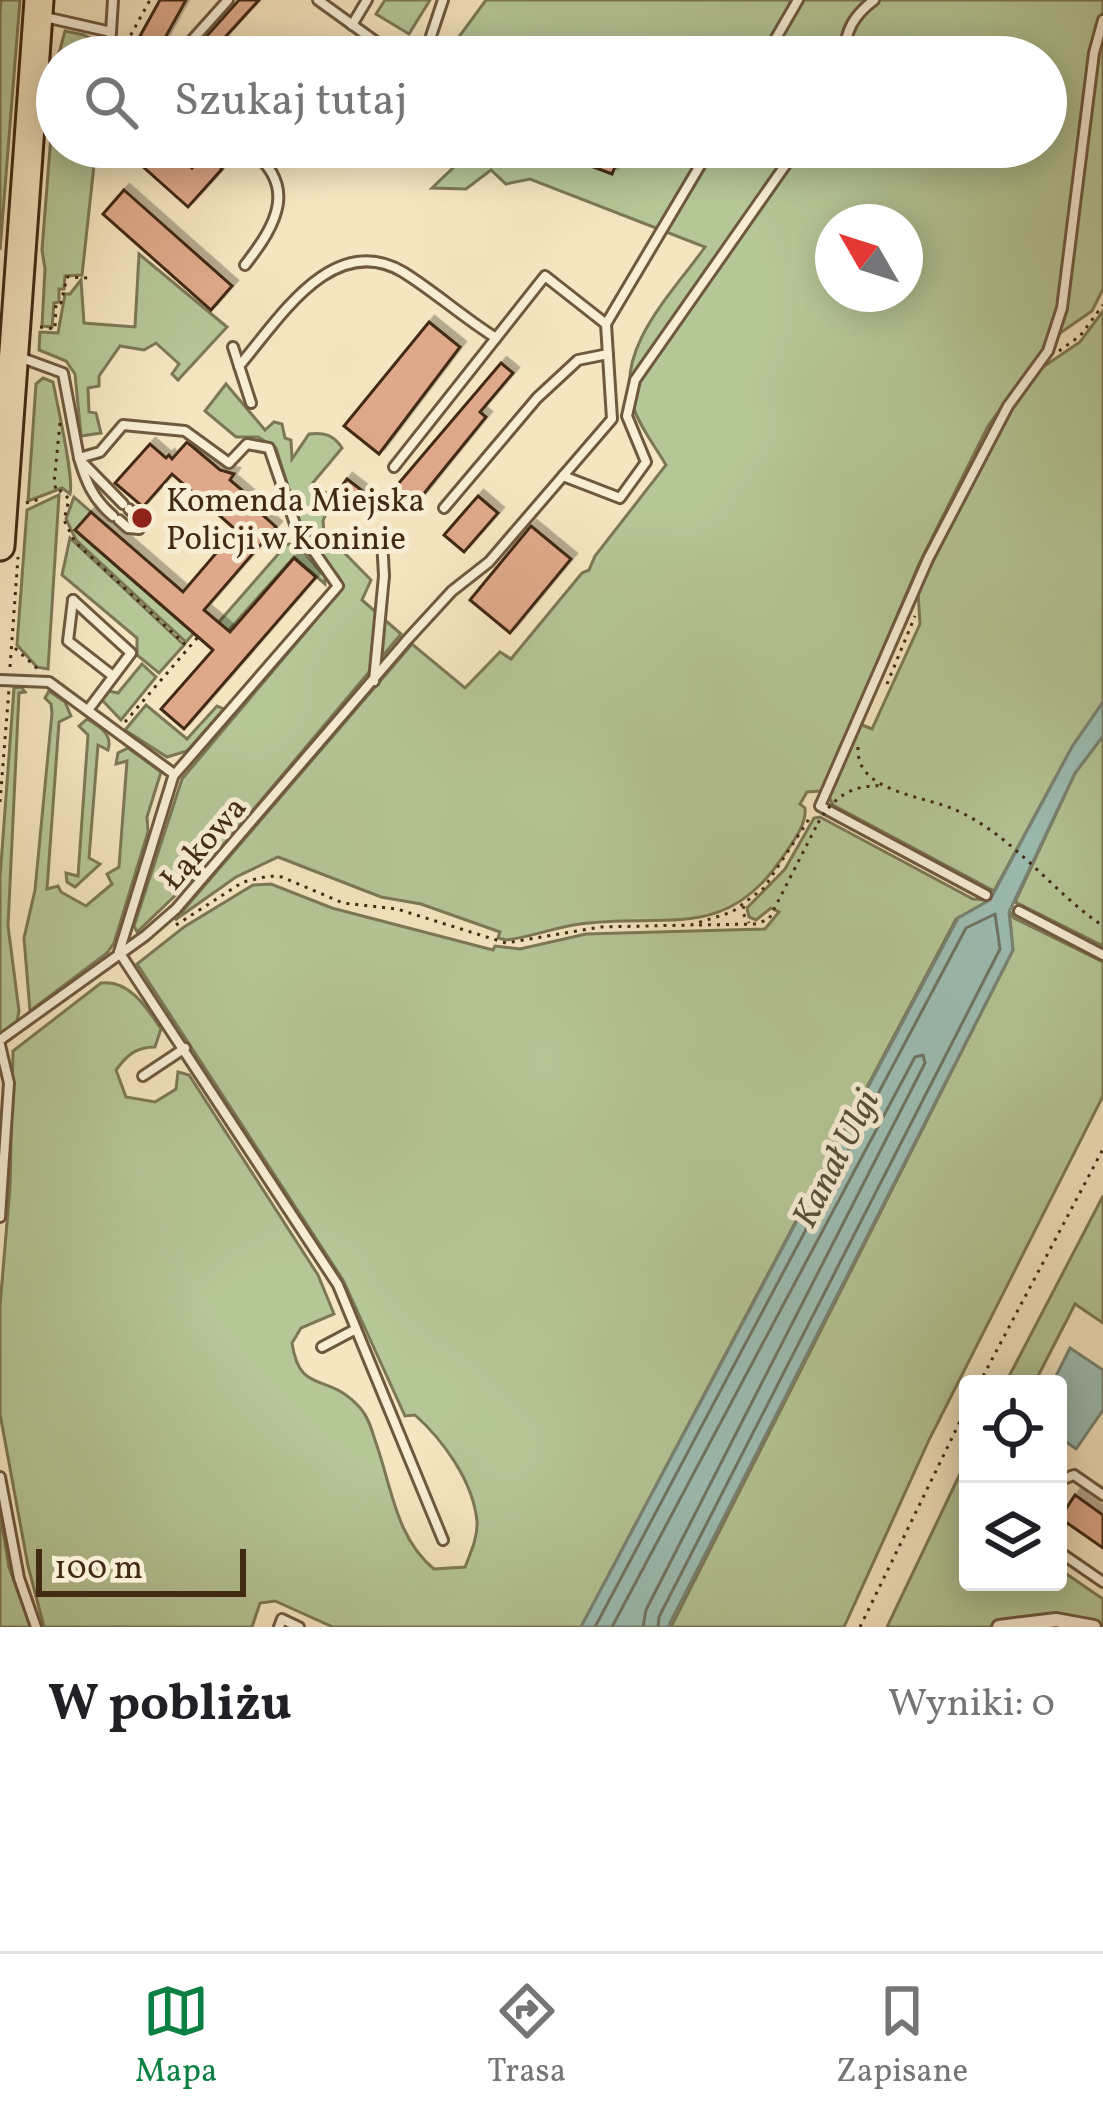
<!DOCTYPE html>
<html lang="pl">
<meta charset="utf-8">
<style>
:root{--surface:#fff;--page:#f6f6f6;--text:#202124;--muted:#757577;--line:#e0e0e0;--accent:#0b8043}
body{margin:0;font-family:Vollkorn,serif;background:var(--page);color:var(--text)}
.controls{position:absolute;right:36px;bottom:36px;display:grid;overflow:hidden;border-radius:12px;box-shadow:0 6px 30px #0003}
.controls button{width:108px;height:108px;display:grid;place-items:center;padding:0;border:0;border-bottom:3px solid var(--line);background:var(--surface);color:var(--text);font:60px sans-serif}
.compass{position:absolute;left:815px;top:204px;width:108px;height:108px;border-radius:50%;background:var(--surface);box-shadow:0 6px 30px #0003;rotate:309deg}
.scale{position:absolute;left:36px;bottom:30px;width:210px;box-sizing:border-box;padding-left:12px;border:6px solid #422a13;border-top:0;font-size:33px;line-height:42px;white-space:nowrap;color:#422a13;-webkit-text-stroke:9px #f8eed6;paint-order:stroke}
.list{margin:0;padding:0;list-style:none}
h2{display:flex;justify-content:space-between;align-items:center;height:156px;margin:0;padding:0 48px;font-size:51px}
h2 small{font-size:39px;font-weight:400;color:var(--muted)}
.icon{flex:none;width:66px;height:66px;fill:none;stroke:currentColor;stroke-width:2;stroke-linecap:round;stroke-linejoin:round}
.map{position:relative;flex:none;width:1103px;height:1627px;overflow:hidden}
.search{position:absolute;background:var(--surface);box-shadow:0 6px 30px #0003;left:36px;right:36px;top:36px;height:132px;display:flex;align-items:center;gap:30px;box-sizing:border-box;padding:0 42px;border-radius:66px;color:var(--muted);font-size:45px}
.sheet{height:324px;background:var(--surface)}
nav{display:flex;justify-content:space-around;align-items:center;box-sizing:border-box;height:168px;border-top:3px solid var(--line);background:var(--surface);font-size:33px;color:var(--muted)}
nav a{display:grid;justify-items:center;gap:6px}
nav .on{color:var(--accent)}
.map>svg:first-child{display:block}
.green{fill:#b5c697;stroke:#7c7855;stroke-width:3;fill-rule:evenodd}
.water{fill:#9cbfb5;stroke:#788374;stroke-width:3}
.lines{fill:none;stroke-linecap:round;stroke-linejoin:round}
.shore{stroke:#6f7464;stroke-width:3}
.building{fill:#dfa88a;stroke:#422a13;stroke-width:3;filter:url(#shadow)}
.service-casing{stroke:#6f593e;stroke-width:14}
.pedestrian-casing{stroke:#6f593e;stroke-width:18}
.primary-casing{stroke:#422a13;stroke-width:33}
.path{stroke:#422a13;stroke-width:3;stroke-dasharray:3 6;stroke-linecap:butt}
.service{stroke:#f8eed6;stroke-width:8}
.pedestrian{stroke:#f8eed6;stroke-width:12}
.primary{stroke:#f5e5c0;stroke-width:27}
.path-bridge{stroke:#422a13;stroke-width:3;stroke-dasharray:3 6;stroke-linecap:butt}
.poi-dot{fill:#8f2418;stroke:#f8eed6;stroke-width:4.5}
.labels{text-anchor:middle;stroke-width:10;stroke-linejoin:round;paint-order:stroke}
.poi-label{font-size:33px;fill:#422a13;stroke:#f8eed6;text-anchor:start}
.street-label{font-size:33px;fill:#422a13;stroke:#f8eed6}
.water-label{font-size:36px;font-style:italic;fill:#584f3c;stroke:#f8eed6}
</style>
<div class="map">
<svg width="1103" height="1627" viewBox="0 0 1103 1627">
<defs>
<filter id="shadow"><feDropShadow dx="5.5" dy="-5.5" stdDeviation="0" flood-color="#0004"/></filter>
</defs>
<rect width="100%" height="100%" fill="#f5e5c0"/>
<filter id="stains"><feTurbulence type="fractalNoise" baseFrequency=".00167" numOctaves="4"/><feColorMatrix values="0 0 0 0 .2 0 0 0 0 .09 0 0 0 0 .02 0 0 0 .5 -.17"/></filter>
<radialGradient id="worn" r=".72"><stop offset=".6" stop-color="#630" stop-opacity="0"/><stop offset="1" stop-color="#630" stop-opacity=".3"/></radialGradient>
<g class="green">
<polygon points="1,0 20,0 0,250 0,12"/>
<polygon points="385,0 430,0 409,34 376,14"/>
<path d="M486,0H1103V289L1092,311L1050,340L988,426L919,564L825,785L820,791L807,792L800,804L805,808C807,825 792,843 782,858C726,942 664,913 580,924C555,927 532,937 506,940L498,938L500,932L421,904L381,897L278,857L236,877L175,920L412,644L465,688L500,652L511,659L582,573L589,570L595,556L666,465C655,446 639,426 633,406C614,349 674,291 705,247L530,179L506,184L491,170L466,189L432,188L458,163L459,147H1046V57H444ZM833,222H905V294H833Z"/>
<polygon points="65,31 84,35 107,47 106,57 58,57"/>
<polygon points="57,59 57,147 96,147 82,275 65,276 64,289 59,289 59,302 54,303 52,327 42,326 45,269 42,250"/>
<polygon points="139,254 227,327 178,380 172,374 179,364 156,343 144,350 120,346 99,376 99,386 88,388 89,412 96,413 101,433 81,436 75,374 66,361 39,350 40,332 58,333 65,294 70,294 81,280 84,323 135,327"/>
<polygon points="1103,311 1103,702 1072,747 994,891 833,805 829,797 860,724 872,729 920,624 918,591 997,432 1037,371 1080,342"/>
<path d="M43,378L53,382L55,392C59,413 74,478 70,494L62,488L28,501L36,384Z"/>
<path d="M226,384L265,430L274,422L282,424L285,438L291,440L292,459L309,434C324,432 334,435 342,448L311,485L333,496L323,521L324,532L371,580L362,600L401,634L205,867L137,932L134,926L182,779L342,589L339,577L303,534L276,448L258,437H236L205,411Z"/>
<polygon points="59,495 48,669 37,667 17,645 27,510"/>
<polygon points="74,497 91,512 76,530 194,633 186,642 76,540 66,519"/>
<polygon points="70,538 184,645 159,673 137,655 137,638 62,575"/>
<polygon points="287,544 298,545 325,577 325,584 294,557 228,631 218,623"/>
<polygon points="142,664 156,677 121,720 102,700 109,691 118,693"/>
<polygon points="21,687 25,692 19,693 8,926 19,1011 17,1021 0,1034 0,878 14,688"/>
<polygon points="49,691 65,702 71,716 59,722 47,889 58,886 61,892 86,906 112,884 107,874 119,867 127,761 116,764 118,753 128,748 161,772 147,817 148,832 114,943 107,953 30,1011 24,938 35,890 52,713 51,704 45,698"/>
<polygon points="146,705 187,739 217,706 224,709 187,751 167,757 125,730"/>
<path d="M87,719C99,726 113,734 108,750L98,745L89,858L100,864L75,887L67,882L66,873L78,876L88,735L79,726Z"/>
<polygon points="1103,736 1103,946 1015,902 1075,773"/>
<path d="M820,817L973,899L990,900L956,919L581,1627H333L275,1601L260,1603L252,1627H44L28,1566L0,1414V1306L10,1187L13,1051L101,983C129,979 147,1008 161,1029L155,1047C136,1047 127,1055 116,1070L126,1097L155,1102L176,1089L178,1072L189,1075L318,1275L334,1314L301,1328L292,1343C300,1397 328,1370 361,1409C369,1418 372,1431 376,1443C392,1488 396,1538 434,1569L465,1567C471,1552 478,1537 477,1521C473,1481 443,1440 415,1415L405,1416L343,1280L137,964L184,927L253,885L271,884L332,908L493,950L495,946L520,949L586,934L765,929L779,912L771,908L756,920L749,917L747,908L785,869L814,818Z"/>
<polygon points="1009,910 1014,918 1103,962 1103,1096 929,1440 844,1627 671,1627 1013,950"/>
<polygon points="1103,1196 1103,1323 1075,1304 1034,1384 1005,1384"/>
<polygon points="968,1457 968,1582 1058,1582 1058,1568 1103,1599 1103,1627 887,1627"/>
<polygon points="0,1513 9,1567 31,1627 0,1627"/>
</g>
<g class="water">
<polygon points="1103,702 1103,736 1075,773 1009,912 1013,950 668,1627 581,1627 958,918 990,900 1072,747"/>
<polygon points="1070,1348 1103,1370 1103,1410 1076,1449 1058,1436 1058,1384 1052,1384"/>
</g>
<g class="lines">
<g class="shore">
<polyline points="595,1627 966,928 995,914 1000,949 659,1617 658,1627"/>
<polyline points="612,1627 915,1057 923,1055 925,1063 646,1610 643,1627"/>
</g>
</g>
<g class="building">
<polygon points="160,0 186,0 160,47 140,36"/>
<polygon points="239,0 259,0 207,57 188,57"/>
<polygon points="121,147 169,147 192,168 205,153 222,169 188,207"/>
<polygon points="595,147 623,147 612,174 588,165"/>
<polygon points="124,190 232,286 211,310 103,214"/>
<polygon points="429,322 460,347 379,454 344,426"/>
<polygon points="501,363 513,373 480,412 486,417 413,507 393,490"/>
<polygon points="187,442 220,470 234,474 230,480 249,496 246,500 276,527 204,610 230,632 294,558 316,577 184,729 161,709 213,650 75,530 91,512 183,592 236,530 172,474 143,507 115,483 150,444 166,458 169,455 172,459"/>
<polygon points="347,479 364,492 351,509 334,497"/>
<polygon points="478,496 498,513 464,552 444,535"/>
<polygon points="531,526 571,559 510,633 470,600"/>
<polygon points="1075,1495 1103,1515 1103,1548 1060,1518"/>
</g>
<g class="lines">
<defs>
<g id="service">
<polyline points="318,0 397,57"/>
<polyline points="45,17 111,32 113,0"/>
<polyline points="352,25 367,0"/>
<polyline points="109,57 111,32"/>
<polyline points="177,57 228,0"/>
<polyline points="424,57 443,0"/>
<polyline points="765,57 798,0"/>
<path d="M843,57C846,30 853,16 874,0"/>
<path d="M245,265C277,224 300,184 246,147"/>
<polyline points="606,324 711,147"/>
<polyline points="233,347 251,403"/>
<polyline points="22,358 63,373 79,458 100,452 123,425 185,431 229,463 247,444 269,448 295,524 338,586 175,774"/>
<path d="M239,366C278,321 332,230 403,272C435,292 464,318 496,338"/>
<path d="M79,458C86,482 93,499 113,516"/>
<polyline points="83,463 123,504"/>
<polyline points="563,476 620,498 646,462 627,416 635,380 798,147"/>
<polyline points="444,508 537,398 578,360 608,354"/>
<polyline points="119,520 128,528 139,529 137,517 129,509"/>
<polyline points="73,600 131,653 88,710"/>
<polyline points="73,600 68,641 113,676"/>
<polyline points="0,680 49,682 174,774 119,952 338,1285 443,1540"/>
<polyline points="374,681 384,576 382,539"/>
<polyline points="986,895 820,806 928,559 1008,406 1048,351 1062,308 1094,53 1103,20"/>
<polyline points="1019,911 1103,955"/>
<polyline points="0,1040 145,936 176,909 407,640 452,591 489,562 612,419 606,324 545,276 394,467"/>
<polyline points="0,1045 9,1083 0,1217"/>
<polyline points="143,1076 185,1048"/>
<polyline points="322,1347 356,1329"/>
<polyline points="0,1477 19,1578 36,1627"/>
<polyline points="1058,1481 1074,1475 1103,1495"/>
<polyline points="1058,1551 1103,1582"/>
<polyline points="279,1627 282,1619 299,1627"/>
</g>
<polyline id="pedestrian" points="999,1627 1056,1620 1094,1627"/>
<polyline id="primary" points="0,546 39,0"/>
</defs>
<use href="#service" class="service-casing"/>
<use href="#pedestrian" class="pedestrian-casing"/>
<use href="#primary" class="primary-casing"/>
<g class="path">
<polyline points="122,51 150,0"/>
<polyline points="40,327 55,329 56,303 61,303 67,277 88,278"/>
<polyline points="1059,351 1080,336 1103,305"/>
<polyline points="60,423 54,483 57,492 61,491 69,499 64,520 75,542 189,648"/>
<polyline points="26,503 40,499"/>
<polyline points="15,648 40,671"/>
<polyline points="10,667 18,557"/>
<polyline points="887,684 915,616"/>
<polyline points="125,722 198,637"/>
<path d="M858,747C855,793 925,795 958,811C1016,838 1051,891 1103,926"/>
<polyline points="0,802 9,689"/>
<polyline points="744,906 742,912 749,923"/>
<polyline points="176,925 243,882 269,876 282,877 343,903 397,909 506,943 601,927 691,925 732,912 764,888 811,816"/>
<polyline points="699,925 756,924 769,919 818,823"/>
<polyline points="979,1384 1103,1149"/>
<polyline points="860,1627 968,1405"/>
</g>
<use href="#service" class="service"/>
<use href="#pedestrian" class="pedestrian"/>
<use href="#primary" class="primary"/>
<path class="path-bridge" d="M818,823C833,797 853,784 883,786"/>
</g>
<circle class="poi-dot" cx="142" cy="518" r="12"/>
<g class="labels">
<g class="poi-label">
<text x="166" y="511">Komenda Miejska<tspan x="166" dy="38">Policji w Koninie</tspan></text>
</g>
<g class="street-label">
<text transform="translate(202 842) rotate(-49)" y="12">Łąkowa</text>
</g>
<g class="water-label">
<text transform="translate(834 1158) rotate(-63)" y="13">Kanał Ulgi</text>
</g>
</g>
<rect width="100%" height="100%" filter="url(#stains)"/>
<rect width="100%" height="100%" fill="url(#worn)"/>
</svg>
<div class="controls">
<button><svg class="icon" aria-label="locate" viewBox="0 0 24 24"><circle cx="12" cy="12" r="6"/><path d="M12 2v4M12 18v4M2 12h4M18 12h4"/></svg></button>
<button><svg class="icon" aria-label="layers" viewBox="0 0 24 24"><path d="M12 4l9 5-9 5-9-5zM3 14l9 5 9-5"/></svg></button>
</div>
<svg class="compass" viewBox="-18 -18 36 36"><path d="M0-13l5 13h-10z" fill="#e53935"/><path d="M0 13l5-13h-10z" fill="#757577"/></svg>
<div class="scale">100 m</div>
<div class="search"><svg class="icon" aria-label="search" viewBox="0 0 24 24"><circle cx="10" cy="10" r="6"/><path d="M15 15l6 6"/></svg>Szukaj tutaj</div>
</div>
<section class="sheet">
<h2>W pobliżu<small>Wyniki: 0</small></h2>
<ul class="list">
</ul>
</section>
<nav>
<a class="on"><svg class="icon" aria-label="map" viewBox="0 0 24 24"><path d="M3 6l6-2 6 2 6-2v14l-6 2-6-2-6 2zM9 4v14M15 6v14"/></svg>Mapa</a>
<a><svg class="icon" aria-label="directions" viewBox="0 0 24 24"><path d="M12 3l9 9-9 9-9-9zM9 14v-3h6M13 9l2 2-2 2"/></svg>Trasa</a>
<a><svg class="icon" aria-label="saved" viewBox="0 0 24 24"><path d="M7 4h10v16l-5-4-5 4z"/></svg>Zapisane</a>
</nav>
